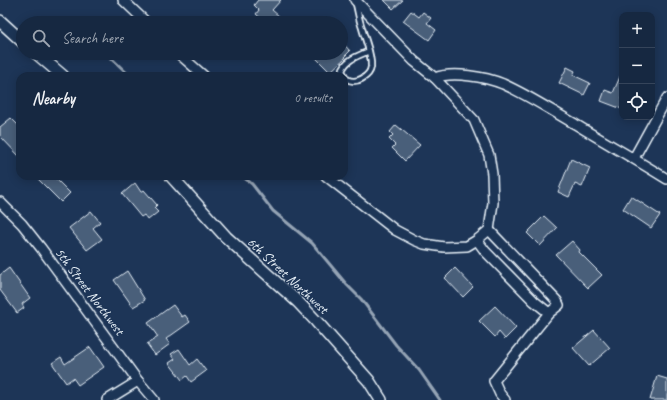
<!DOCTYPE html>
<meta charset="utf-8">
<style>
:root{--surface:#162841;--page:#1f3048;--text:#f1f3f6;--muted:#9ea6b1;--line:#35445a}
body{margin:0;font-family:Caveat,sans-serif;background:var(--page);color:var(--text)}
.controls{position:absolute;right:12px;top:12px;display:grid;overflow:hidden;border-radius:8px;box-shadow:0 2px 10px #0003}
.controls button{width:36px;height:36px;display:grid;place-items:center;padding:0;border:0;border-bottom:1px solid var(--line);background:var(--surface);color:var(--text);font:20px sans-serif}
.list{margin:0;padding:0;list-style:none}
h2{display:flex;justify-content:space-between;align-items:center;height:52px;margin:0;padding:0 16px;font-size:17px}
h2 small{font-size:13px;font-weight:400;color:var(--muted)}
.icon{flex:none;width:22px;height:22px;fill:none;stroke:currentColor;stroke-width:2;stroke-linecap:round;stroke-linejoin:round}
.map{position:relative;flex:none;width:667px;height:400px;overflow:hidden}
.search{position:absolute;background:var(--surface);box-shadow:0 2px 10px #0003;left:16px;top:16px;width:332px;height:44px;display:flex;align-items:center;gap:10px;box-sizing:border-box;padding:0 14px;border-radius:22px;color:var(--muted);font-size:15px}
.panel{position:absolute;background:var(--surface);box-shadow:0 2px 10px #0003;left:16px;top:72px;width:332px;height:108px;border-radius:12px}
.map>svg:first-child{display:block}
.lines{fill:none;stroke-linecap:round;stroke-linejoin:round}
.stream{stroke:#95a4b5;stroke-width:3}
.building{fill:#495e7a;stroke:#e8f1f8}
.service-casing{stroke:#e8f1f8;stroke-width:8}
.minor-casing{stroke:#e8f1f8;stroke-width:12}
.tertiary-casing{stroke:#e8f1f8;stroke-width:14}
.service{stroke:#1d3557;stroke-width:4.5}
.minor{stroke:#1d3557;stroke-width:9}
.tertiary{stroke:#1d3557;stroke-width:11}
.labels{text-anchor:middle;stroke-width:3;stroke-linejoin:round;paint-order:stroke}
.street-label{font-size:14px;fill:#e8f1f8;stroke:#1d3557}
</style>
<div class="map">
<svg width="667" height="400" viewBox="0 0 667 400">
<rect width="100%" height="100%" fill="#1d3557"/>
<filter id="ink" filterUnits="userSpaceOnUse"><feTurbulence type="fractalNoise" baseFrequency=".025" numOctaves="2"/><feDisplacementMap in="SourceGraphic" scale="8" xChannelSelector="R" yChannelSelector="G"/><feConvolveMatrix kernelMatrix="1 2 1 2 8 2 1 2 1" color-interpolation-filters="sRGB"/></filter>
<g filter="url(#ink)">
<g class="lines">
<g class="stream">
<polyline points="106,53 130,76"/>
<polyline points="242,176 252,184 273,211 312,243 347,285 361,299 396,345 419,370 440,400"/>
</g>
</g>
<g class="building">
<polygon points="258,0 281,0 272,10 287,23 266,23 256,14 259,10 254,5"/>
<polygon points="384,0 403,0 393,9"/>
<polygon points="411,11 419,17 423,12 431,18 427,23 436,30 429,40 403,21"/>
<polygon points="341,41 350,51 345,56 346,57 330,72 316,58 321,53 341,53"/>
<polygon points="567,67 575,71 573,75 590,83 584,95 559,83"/>
<polygon points="622,72 622,109 601,101 605,90 613,93"/>
<polygon points="11,118 20,127 20,157 0,136 0,127"/>
<polygon points="396,125 420,145 405,161 392,148 395,145 389,139 393,135 390,132"/>
<polygon points="571,159 590,168 582,187 575,184 569,197 558,192"/>
<polygon points="35,176 53,176 70,193 61,202"/>
<polygon points="135,183 141,192 144,190 157,205 154,208 158,212 148,220 144,215 141,217 122,194"/>
<polygon points="631,196 660,215 651,228 623,209"/>
<polygon points="91,211 100,222 93,228 102,239 87,250 69,228"/>
<polygon points="544,216 557,228 540,246 527,233"/>
<polygon points="572,241 580,250 579,252 602,275 588,288 556,255"/>
<polygon points="9,268 30,298 22,304 24,308 17,313 0,290 0,275"/>
<polygon points="455,268 473,287 463,297 445,278"/>
<polygon points="127,271 145,300 133,307 114,280"/>
<polygon points="173,305 182,317 185,315 190,322 166,339 170,344 155,355 147,344 158,337 148,323"/>
<polygon points="495,306 516,328 505,339 499,332 495,337 479,321"/>
<polygon points="594,330 610,348 589,366 573,348"/>
<polygon points="90,347 104,367 78,385 73,378 66,383 52,363 61,357 65,364"/>
<polygon points="179,349 190,365 197,359 206,371 191,382 187,376 182,380 169,363 175,359 171,354"/>
<polygon points="657,376 667,379 667,400 650,400"/>
</g>
<g class="lines">
<defs>
<path id="service" d="M356,4C358,12 359,20 362,28C365,40 372,54 371,67C370,76 356,85 347,79C345,77 344,74 342,71C346,59 358,56 369,51"/>
<g id="minor">
<polyline points="123,0 147,23"/>
<polyline points="178,53 204,76"/>
<path d="M435,78C452,71 486,77 503,84C528,95 552,111 575,124C606,143 637,160 667,179"/>
<polyline points="634,158 667,98"/>
<polyline points="326,176 395,230 414,240 424,244 444,247 467,246 477,240 489,230 493,203 492,174 489,155 474,120 435,78 414,61 355,0"/>
<polyline points="0,202 22,224 41,248 138,381 154,400"/>
<polyline points="477,240 485,251 534,301 549,313 559,305 557,301 489,230"/>
<polyline points="107,400 138,381"/>
<polyline points="505,400 500,394 494,381 549,313"/>
</g>
<g id="tertiary">
<polyline points="0,21 23,42"/>
<polyline points="36,53 63,76"/>
<polyline points="171,176 226,237 298,302 316,321 369,381 381,400"/>
</g>
</defs>
<use href="#service" class="service-casing"/>
<use href="#minor" class="minor-casing"/>
<use href="#tertiary" class="tertiary-casing"/>
<use href="#service" class="service"/>
<use href="#minor" class="minor"/>
<use href="#tertiary" class="tertiary"/>
</g>
</g>
<g class="labels">
<g class="street-label">
<text transform="translate(288 275) rotate(43)" y="5">6th Street Northwest</text>
<text transform="translate(90 291) rotate(53)" y="5">5th Street Northwest</text>
</g>
</g>
</svg>
<div class="controls">
<button>+</button>
<button>−</button>
<button><svg class="icon" aria-label="locate" viewBox="0 0 24 24"><circle cx="12" cy="12" r="6"/><path d="M12 2v4M12 18v4M2 12h4M18 12h4"/></svg></button>
</div>
<div class="search"><svg class="icon" aria-label="search" viewBox="0 0 24 24"><circle cx="10" cy="10" r="6"/><path d="M15 15l6 6"/></svg>Search here</div>
<section class="panel">
<h2>Nearby<small>0 results</small></h2>
<ul class="list">
</ul>
</section>
</div>
